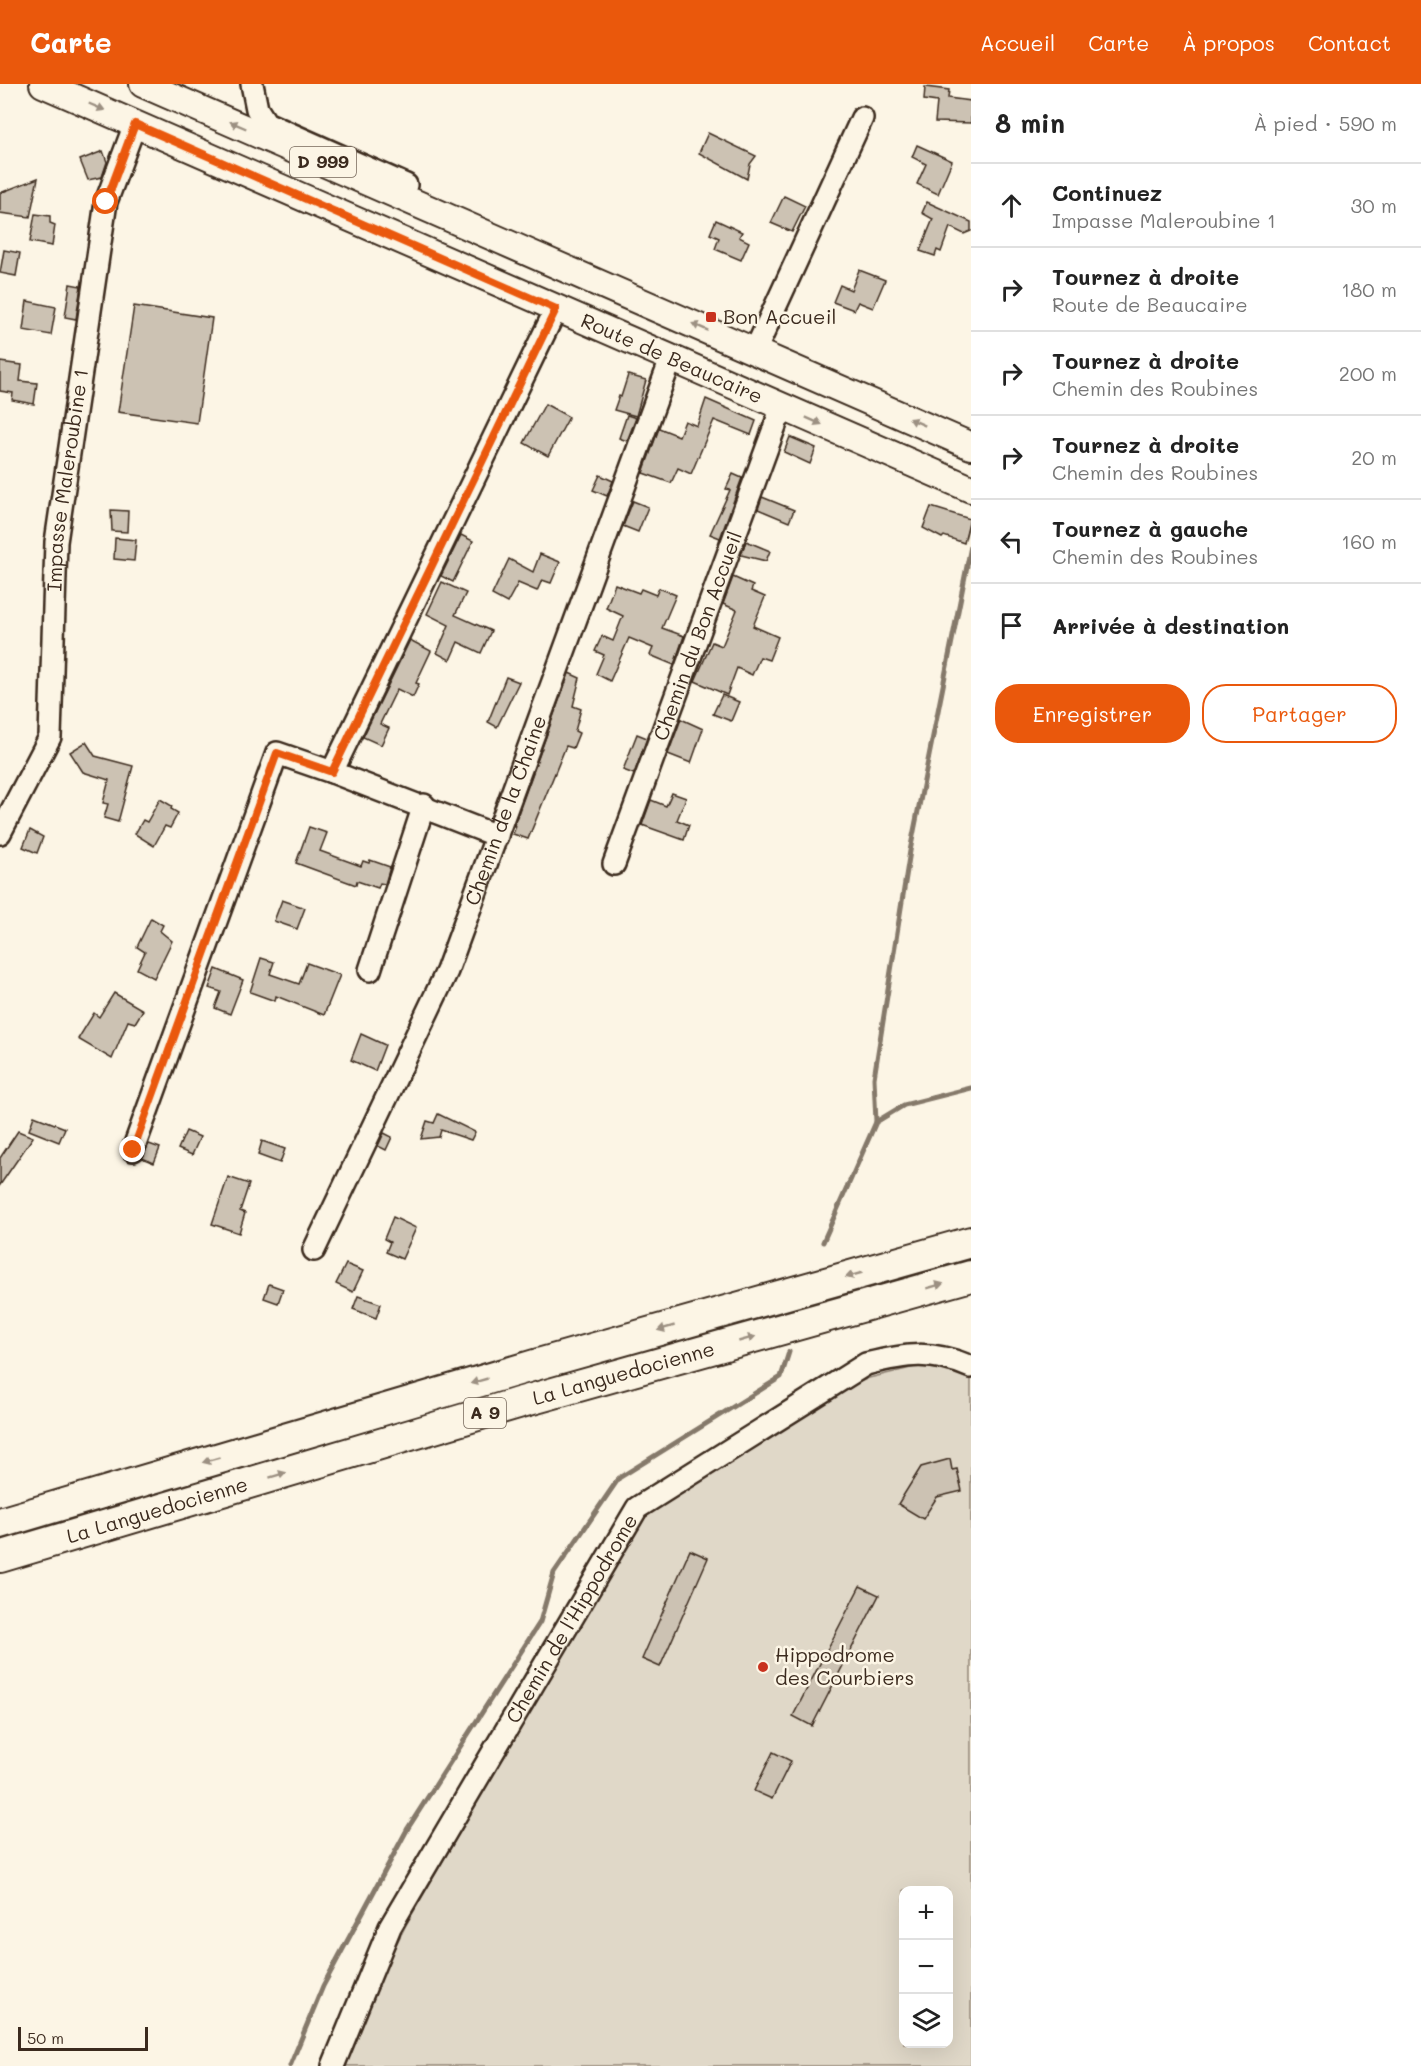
<!DOCTYPE html>
<html lang="fr">
<meta charset="utf-8">
<style>
:root{--surface:#fff;--page:#f2f2f2;--text:#222;--muted:#767676;--line:#e0e0e0;--accent:#ea580c}
body{margin:0;font-family:Mali,sans-serif;background:var(--page);color:var(--text)}
.controls{position:absolute;right:18px;bottom:18px;display:grid;overflow:hidden;border-radius:12px;box-shadow:0 6px 24px #0002}
.controls button{width:54px;height:54px;display:grid;place-items:center;padding:0;border:0;border-bottom:2px solid var(--line);background:var(--surface);color:var(--text);font:30px sans-serif}
.scale{position:absolute;left:18px;bottom:15px;width:130px;box-sizing:border-box;padding-left:6px;border:3px solid #3b2a1e;border-top:0;font-size:16px;line-height:21px;white-space:nowrap;color:#3b2a1e;-webkit-text-stroke:4px #fcf5e5;paint-order:stroke}
.stop{position:absolute;width:18px;height:18px;margin:-14px;border:4px solid #ea580c;border-radius:50%;background:#fff}
.stop.end{background:#ea580c;border-color:#fff;box-shadow:0 2px 6px #0008}
.list{margin:0;padding:0;list-style:none}
h2{display:flex;justify-content:space-between;align-items:center;height:78px;margin:0;padding:0 24px;font-size:26px}
h2 small{font-size:20px;font-weight:400;color:var(--muted)}
.list li{display:grid;grid-template-columns:39px 1fr auto;gap:18px;align-items:center;box-sizing:border-box;height:84px;padding:0 24px;border-top:2px solid var(--line)}
.list b{display:block;font-size:22px;white-space:nowrap}
.list p{margin:0;font-size:20px;white-space:nowrap;color:var(--muted)}
.list em{font-size:20px;font-style:normal;color:var(--muted)}
.actions{display:flex;gap:12px;padding:18px 24px}
.actions a{flex:1;padding:14px 0;border:2px solid var(--accent);border-radius:24px;text-align:center;font-size:21px;color:var(--accent)}
.actions .main{background:var(--accent);color:#fff}
.icon{flex:none;width:33px;height:33px;fill:none;stroke:currentColor;stroke-width:2;stroke-linecap:round;stroke-linejoin:round}
.map{position:relative;flex:none;width:971px;height:1982px;overflow:hidden}
header{display:flex;align-items:center;gap:36px;box-sizing:border-box;height:84px;padding:0 30px;background:var(--accent);color:#fff}
header strong{font-size:28px}
nav{display:flex;gap:33px;margin-inline-start:auto;font-size:21px}
main{display:flex}
aside{flex:1;background:var(--surface)}
.map>svg:first-child{display:block}
.green{fill:#e0d8c8;stroke:#8e8173;stroke-width:1.5;fill-rule:evenodd}
.lines{fill:none;stroke-linecap:round;stroke-linejoin:round}
.stream{stroke:#85796b;stroke-width:5}
.building{fill:#ccc2b3;stroke:#3b2a1e;stroke-width:1.5}
.minor-casing{stroke:#3b2a1e;stroke-width:26}
.major-casing{stroke:#3b2a1e;stroke-width:30}
.highway-casing{stroke:#3b2a1e;stroke-width:34}
.minor{stroke:#fcf5e5;stroke-width:21}
.major{stroke:#fcf5e5;stroke-width:26}
.highway{stroke:#fcf5e5;stroke-width:30}
.oneway{fill:#9c9082}
.route{stroke:#ea580c;stroke-width:8}
.poi-dot{fill:#c8321e;stroke:#fcf5e5;stroke-width:2}
.labels{text-anchor:middle;stroke-width:5;stroke-linejoin:round;paint-order:stroke}
.shield{fill:#fcf5e5;stroke:#75675a;stroke-width:1.5}
.shield-label{font-size:18px;font-weight:bold;fill:#3b2a1e}
.poi-label{font-size:20px;fill:#3b2a1e;stroke:#fcf5e5;text-anchor:start}
.street-label{font-size:20px;fill:#3b2a1e;stroke:#fcf5e5}
</style>
<header>
<strong>Carte</strong>
<nav><a>Accueil</a><a>Carte</a><a>À propos</a><a>Contact</a></nav>
</header>
<main>
<div class="map">
<svg width="971" height="1982" viewBox="0 0 971 1982">
<rect width="100%" height="100%" fill="#fcf5e5"/>
<filter id="ink" filterUnits="userSpaceOnUse"><feTurbulence type="fractalNoise" baseFrequency=".0167" numOctaves="2"/><feDisplacementMap in="SourceGraphic" scale="12" xChannelSelector="R" yChannelSelector="G"/><feConvolveMatrix kernelMatrix="1 2 1 2 8 2 1 2 1" color-interpolation-filters="sRGB"/></filter>
<g filter="url(#ink)">
<path class="green" d="M936,1278L971,1292V1982H342L376,1900L407,1839L600,1505L651,1424L841,1306L869,1294ZM904,1806H948V1960H904Z"/>
<g class="lines">
<g class="stream">
<polyline points="876,1038 874,994 910,767 971,462"/>
<polyline points="823,1158 876,1038 904,1021 971,1004"/>
<polyline points="290,1982 323,1902 408,1744 540,1538 554,1489 619,1394 781,1293 789,1268"/>
</g>
</g>
<g class="building">
<polygon points="925,3 949,6 948,14 971,17 971,39 935,38 937,18 924,16"/>
<polygon points="708,49 756,72 750,80 747,95 699,69"/>
<polygon points="917,61 952,77 938,110 917,100 926,80 912,73"/>
<polygon points="103,67 107,78 102,93 88,96 80,76"/>
<polygon points="38,94 30,133 0,129 0,109"/>
<polygon points="784,112 805,122 792,148 771,139"/>
<polygon points="927,118 971,138 971,147 964,150 950,143 941,168 937,166 935,172 920,167 933,135 922,129"/>
<polygon points="35,130 50,132 50,139 55,141 52,162 30,158"/>
<polygon points="716,136 742,148 739,153 749,158 741,176 715,165 719,154 710,150"/>
<polygon points="4,166 20,169 16,192 0,189"/>
<polygon points="859,186 885,196 873,224 858,218 854,226 833,218 840,201 851,206"/>
<polygon points="70,200 81,202 76,235 65,233"/>
<polygon points="27,217 56,223 51,251 23,246"/>
<polygon points="134,222 212,234 197,339 118,328"/>
<polygon points="0,278 22,281 20,297 37,299 34,320 12,316 13,309 0,307"/>
<polygon points="628,291 646,296 636,332 614,326 619,312 621,313"/>
<polygon points="706,315 756,337 751,351 714,336 691,390 678,384 671,399 643,389 659,344 679,352 685,337 697,342"/>
<polygon points="545,320 569,333 548,372 524,359"/>
<polygon points="627,331 636,334 627,357 619,354"/>
<polygon points="790,353 816,364 810,380 784,368"/>
<polygon points="733,390 742,394 718,460 720,454 710,450 730,406 726,405"/>
<polygon points="600,391 613,397 607,412 593,406"/>
<polygon points="762,413 794,426 789,438 758,425"/>
<polygon points="633,417 648,423 638,448 623,442"/>
<polygon points="931,423 970,435 964,459 944,452 942,454 923,444"/>
<polygon points="111,426 128,427 127,448 112,447"/>
<polygon points="461,451 473,457 453,498 441,492"/>
<polygon points="115,454 136,456 134,477 114,475"/>
<polygon points="746,457 770,467 766,477 741,471"/>
<polygon points="540,470 560,478 551,499 542,496 537,507 518,499 507,519 492,511 509,475 533,488"/>
<polygon points="733,493 753,502 751,507 765,513 753,542 778,553 769,576 760,573 752,591 737,584 727,611 695,597 712,558 722,562 737,526 723,520"/>
<polygon points="442,498 466,509 455,531 491,547 481,569 458,558 450,576 437,569 449,541 427,530"/>
<polygon points="615,500 639,509 641,505 656,511 659,504 676,511 662,544 684,552 674,581 650,571 653,564 629,554 610,597 596,590 604,571 595,567 602,552 613,557 623,532 606,524"/>
<polygon points="410,556 431,567 416,599 419,600 413,613 397,605 380,640 389,644 381,661 363,653"/>
<polygon points="569,589 580,594 573,622 581,625 575,647 579,649 573,664 566,662 528,755 513,750 516,742 514,741"/>
<polygon points="506,593 519,598 497,643 488,638"/>
<polygon points="722,611 739,618 731,637 713,630"/>
<polygon points="681,635 703,645 691,679 668,670"/>
<polygon points="637,650 647,654 634,690 623,686"/>
<polygon points="86,658 95,672 133,682 118,738 104,734 108,720 103,719 109,696 83,688 70,668"/>
<polygon points="672,709 686,714 677,736 689,741 684,756 642,741 651,716 666,722"/>
<polygon points="160,715 172,722 171,725 178,729 170,744 165,742 154,762 135,750 143,736 147,738"/>
<polygon points="309,743 327,749 320,767 361,782 363,777 369,779 370,776 390,783 385,800 380,799 378,804 357,797 356,801 296,779"/>
<polygon points="30,746 43,753 37,769 23,763"/>
<polygon points="282,816 305,824 297,845 274,837"/>
<polygon points="151,834 163,841 160,847 172,857 154,894 137,885 145,868 137,863"/>
<polygon points="261,874 274,878 270,890 299,900 307,879 340,891 324,931 276,912 275,917 250,908"/>
<polygon points="216,885 243,896 230,930 215,924 221,908 209,904"/>
<polygon points="114,909 143,926 135,939 128,937 112,975 78,955 94,929 99,933"/>
<polygon points="361,950 385,961 375,987 351,976"/>
<polygon points="438,1030 475,1048 471,1056 441,1046 439,1053 421,1055 427,1037 434,1039"/>
<polygon points="34,1032 65,1044 59,1058 29,1046"/>
<polygon points="18,1047 33,1053 0,1101 0,1074"/>
<polygon points="186,1047 200,1053 192,1071 178,1065"/>
<polygon points="384,1049 392,1053 386,1066 378,1062"/>
<polygon points="262,1057 285,1065 280,1079 258,1071"/>
<polygon points="149,1060 160,1064 154,1079 142,1074"/>
<polygon points="228,1093 249,1100 240,1127 245,1129 239,1149 212,1140"/>
<polygon points="393,1133 416,1144 402,1175 386,1168 390,1158 384,1155"/>
<polygon points="346,1180 363,1187 353,1208 336,1200"/>
<polygon points="269,1200 283,1205 278,1219 264,1214"/>
<polygon points="358,1212 381,1220 376,1234 353,1225"/>
<polygon points="950,1375 952,1386 957,1385 962,1407 937,1413 923,1435 898,1420 921,1383"/>
<polygon points="690,1466 708,1474 660,1583 642,1575"/>
<polygon points="860,1502 879,1511 812,1642 793,1632"/>
<polygon points="773,1668 791,1677 772,1715 754,1707"/>
</g>
<g class="lines">
<defs>
<g id="minor">
<polyline points="252,0 257,25 266,39 406,101"/>
<polyline points="755,267 862,34"/>
<polyline points="332,688 497,752"/>
<path id="s1" d="M0,749L50,653L56,458L106,118L135,40"/>
<path id="s2" d="M614,780L782,323"/>
<polyline points="370,886 424,721"/>
<polyline points="133,1066 277,669 332,688 556,225"/>
<path id="s3" d="M314,1166L447,887L671,275"/>
<path id="s4" d="M333,1982L390,1843L637,1424L866,1280C907,1270 931,1266 971,1283"/>
</g>
<g id="major">
<path id="s5" d="M43,0L971,405"/>
<polyline points="143,0 971,362"/>
</g>
<g id="highway">
<polyline points="0,1439 535,1281 971,1158"/>
<path id="s6" d="M0,1473L518,1319L971,1192"/>
</g>
</defs>
<use href="#minor" class="minor-casing"/>
<use href="#major" class="major-casing"/>
<use href="#highway" class="highway-casing"/>
<use href="#minor" class="minor"/>
<use href="#major" class="major"/>
<use href="#highway" class="highway"/>
</g>
<defs><path id="oneway-solid" d="M-6-.8H1V-3.2L6.5 0L1 3.2V.8H-6Z" transform="scale(1.5)"/></defs>
<g class="oneway">
<use href="#oneway-solid" transform="translate(97 23) rotate(23)"/>
<use href="#oneway-solid" transform="translate(238 41) rotate(-157)"/>
<use href="#oneway-solid" transform="translate(700 243) rotate(-156)"/>
<use href="#oneway-solid" transform="translate(814 337) rotate(24)"/>
<use href="#oneway-solid" transform="translate(917 338) rotate(-156)"/>
<use href="#oneway-solid" transform="translate(854 1191) rotate(164)"/>
<use href="#oneway-solid" transform="translate(935 1202) rotate(-16)"/>
<use href="#oneway-solid" transform="translate(666 1244) rotate(164)"/>
<use href="#oneway-solid" transform="translate(747 1255) rotate(-16)"/>
<use href="#oneway-solid" transform="translate(479 1297) rotate(164)"/>
<use href="#oneway-solid" transform="translate(211 1376) rotate(164)"/>
<use href="#oneway-solid" transform="translate(278 1391) rotate(-17)"/>
</g>
</g>
<g class="lines" filter="url(#ink)">
<polyline class="route" points="106,118 135,40 556,225 332,688 277,669 133,1066"/>
</g>
<g class="poi-dot">
<rect x="705" y="227" width="12" height="12" rx="3"/>
<circle cx="763" cy="1583" r="6"/>
</g>
<g class="labels">
<g class="shield">
<rect x="290" y="63" width="66" height="30" rx="4.5"/>
<rect x="464" y="1314" width="42" height="30" rx="4.5"/>
</g>
<g class="shield-label">
<text x="323" y="84">D 999</text>
<text x="485" y="1335">A 9</text>
</g>
<g class="poi-label">
<text x="723" y="240">Bon Accueil</text>
<text x="775" y="1578">Hippodrome<tspan x="775" dy="23">des Courbiers</tspan></text>
</g>
<g class="street-label">
<text dy="7" stroke="none"><textPath href="#s5" startOffset="686">Route de Beaucaire</textPath></text>
<text dy="7" stroke="none"><textPath href="#s1" startOffset="366">Impasse Maleroubine 1</textPath></text>
<text dy="7" stroke="none"><textPath href="#s2" startOffset="243">Chemin du Bon Accueil</textPath></text>
<text dy="7" stroke="none"><textPath href="#s3" startOffset="480">Chemin de la Chaine</textPath></text>
<text dy="7" stroke="none"><textPath href="#s6" startOffset="650">La Languedocienne</textPath></text>
<text dy="7" stroke="none"><textPath href="#s6" startOffset="164">La Languedocienne</textPath></text>
<text dy="7" stroke="none"><textPath href="#s4" startOffset="508">Chemin de l'Hippodrome</textPath></text>
</g>
</g>
</svg>
<div class="controls">
<button>+</button>
<button>−</button>
<button><svg class="icon" aria-label="layers" viewBox="0 0 24 24"><path d="M12 4l9 5-9 5-9-5zM3 14l9 5 9-5"/></svg></button>
</div>
<div class="scale">50 m</div>
<div class="stop" style="left:106px;top:118px"></div>
<div class="stop end" style="left:133px;top:1066px"></div>
</div>
<aside>
<h2>8 min<small>À pied · 590 m</small></h2>
<ul class="list">
<li><svg class="icon" aria-label="ahead" viewBox="0 0 24 24"><path d="M12 20V5M6 11l6-6 6 6"/></svg><div><b>Continuez</b><p>Impasse Maleroubine 1</p></div><em>30 m</em></li>
<li><svg class="icon" aria-label="right" viewBox="0 0 24 24"><path d="M7 20v-9h11M14 6l5 5-5 5"/></svg><div><b>Tournez à droite</b><p>Route de Beaucaire</p></div><em>180 m</em></li>
<li><svg class="icon" aria-label="right" viewBox="0 0 24 24"><path d="M7 20v-9h11M14 6l5 5-5 5"/></svg><div><b>Tournez à droite</b><p>Chemin des Roubines</p></div><em>200 m</em></li>
<li><svg class="icon" aria-label="right" viewBox="0 0 24 24"><path d="M7 20v-9h11M14 6l5 5-5 5"/></svg><div><b>Tournez à droite</b><p>Chemin des Roubines</p></div><em>20 m</em></li>
<li><svg class="icon" aria-label="left" viewBox="0 0 24 24"><path d="M17 20v-9H6M10 6l-5 5 5 5"/></svg><div><b>Tournez à gauche</b><p>Chemin des Roubines</p></div><em>160 m</em></li>
<li><svg class="icon" aria-label="arrive" viewBox="0 0 24 24"><path d="M6 21V4h12l-3 4 3 4H6"/></svg><div><b>Arrivée à destination</b></div></li>
</ul>
<div class="actions"><a class="main">Enregistrer</a><a>Partager</a></div>
</aside>
</main>
